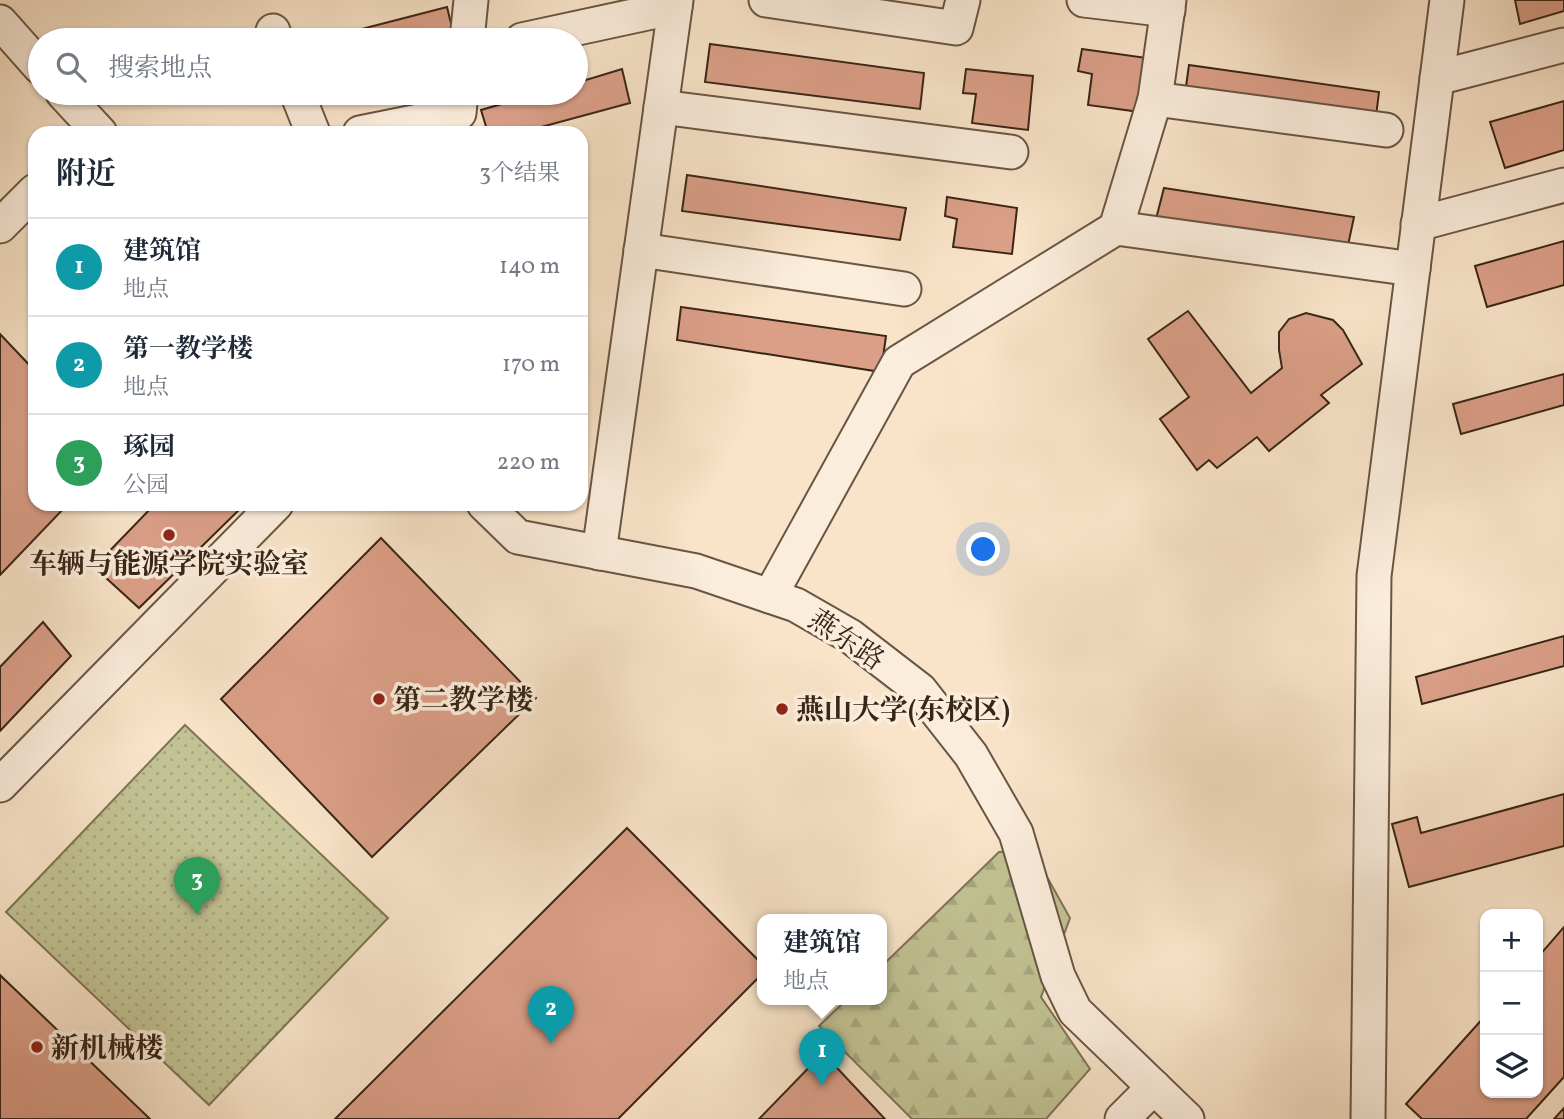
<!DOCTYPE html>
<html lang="zh">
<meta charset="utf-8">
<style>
:root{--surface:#fff;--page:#f2f2f3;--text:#1f2937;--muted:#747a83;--line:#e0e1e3;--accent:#8f2418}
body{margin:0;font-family:Vollkorn,"Noto Serif SC",serif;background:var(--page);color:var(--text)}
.controls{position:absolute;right:21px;bottom:21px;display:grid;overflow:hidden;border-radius:14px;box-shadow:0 2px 5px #0004}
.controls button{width:63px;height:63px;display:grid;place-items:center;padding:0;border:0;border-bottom:2px solid var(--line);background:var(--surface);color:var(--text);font:35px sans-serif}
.you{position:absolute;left:984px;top:550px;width:24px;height:24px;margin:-18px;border:5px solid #fff;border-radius:50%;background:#1a73e8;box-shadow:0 0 0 10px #1a73e833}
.badge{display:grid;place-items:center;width:46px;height:46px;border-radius:50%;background:var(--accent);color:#fff;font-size:23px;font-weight:700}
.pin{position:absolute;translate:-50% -58px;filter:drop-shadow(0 2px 4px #0008)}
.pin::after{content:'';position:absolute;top:37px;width:24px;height:21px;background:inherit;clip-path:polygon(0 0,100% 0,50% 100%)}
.popup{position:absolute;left:757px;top:914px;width:130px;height:91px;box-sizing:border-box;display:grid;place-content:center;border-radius:14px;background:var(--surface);filter:drop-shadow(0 2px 5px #0005);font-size:23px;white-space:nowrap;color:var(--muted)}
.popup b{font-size:26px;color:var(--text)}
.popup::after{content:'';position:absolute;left:50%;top:100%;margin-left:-14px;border:14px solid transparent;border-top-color:var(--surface)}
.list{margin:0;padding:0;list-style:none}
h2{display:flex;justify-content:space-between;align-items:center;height:91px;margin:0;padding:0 28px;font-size:30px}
h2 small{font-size:23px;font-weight:400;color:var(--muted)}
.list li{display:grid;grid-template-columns:46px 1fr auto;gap:21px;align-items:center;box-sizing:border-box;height:98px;padding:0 28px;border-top:2px solid var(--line)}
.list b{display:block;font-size:26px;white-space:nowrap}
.list p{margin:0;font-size:23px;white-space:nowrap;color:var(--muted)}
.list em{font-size:23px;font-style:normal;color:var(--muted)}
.icon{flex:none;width:38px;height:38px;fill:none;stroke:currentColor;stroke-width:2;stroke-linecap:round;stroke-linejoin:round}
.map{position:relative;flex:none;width:1564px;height:1119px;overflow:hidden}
.search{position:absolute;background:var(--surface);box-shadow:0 2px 5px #0004;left:28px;top:28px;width:560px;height:77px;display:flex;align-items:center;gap:18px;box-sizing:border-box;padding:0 24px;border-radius:38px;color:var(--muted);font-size:26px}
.panel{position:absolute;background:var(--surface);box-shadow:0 2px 5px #0004;left:28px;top:126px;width:560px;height:385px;border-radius:21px}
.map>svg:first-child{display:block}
.forest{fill:url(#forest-firs);stroke:#7e7455;stroke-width:2}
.park{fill:url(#park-dots);stroke:#7e7455;stroke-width:2}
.building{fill:#db9f88;stroke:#392516;stroke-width:2}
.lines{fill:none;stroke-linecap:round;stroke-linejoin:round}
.minor-casing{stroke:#695543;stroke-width:37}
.minor{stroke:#fbeddc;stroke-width:33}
.poi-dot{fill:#8f2418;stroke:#fbeddc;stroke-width:2.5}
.labels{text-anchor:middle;stroke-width:7;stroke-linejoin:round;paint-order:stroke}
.poi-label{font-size:28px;font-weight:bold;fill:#392516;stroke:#fbeddc;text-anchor:start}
.street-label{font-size:28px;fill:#392516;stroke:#fbeddc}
</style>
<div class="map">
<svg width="1564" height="1119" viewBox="0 0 1564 1119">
<defs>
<pattern id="forest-firs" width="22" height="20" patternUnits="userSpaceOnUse" patternTransform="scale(1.75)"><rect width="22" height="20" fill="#c2c394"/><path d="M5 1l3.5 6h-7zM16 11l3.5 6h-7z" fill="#a7a77f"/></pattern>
<pattern id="park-dots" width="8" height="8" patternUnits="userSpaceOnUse" patternTransform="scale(1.75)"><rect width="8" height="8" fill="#c2c394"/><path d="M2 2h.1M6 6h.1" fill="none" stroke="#a7a77f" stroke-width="1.8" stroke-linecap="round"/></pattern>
</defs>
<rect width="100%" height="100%" fill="#f9e4c9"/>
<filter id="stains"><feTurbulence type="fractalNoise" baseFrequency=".00286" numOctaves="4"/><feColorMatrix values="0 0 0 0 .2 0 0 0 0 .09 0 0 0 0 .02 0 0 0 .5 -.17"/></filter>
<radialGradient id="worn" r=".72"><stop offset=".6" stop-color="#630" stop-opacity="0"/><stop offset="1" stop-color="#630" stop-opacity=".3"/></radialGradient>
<polygon class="forest" points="1032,850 1070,918 1041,997 1090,1069 1046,1119 912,1119 819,1026 846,1000 882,1000 882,966 999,852"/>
<polygon class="park" points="185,725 388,918 209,1105 6,912"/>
<g class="building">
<polygon points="1515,0 1564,0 1564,11 1520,24"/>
<polygon points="447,7 455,40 319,40"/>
<polygon points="710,44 924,73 920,109 705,82"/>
<polygon points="1082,49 1147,58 1140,112 1088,105 1092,74 1078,71"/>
<polygon points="1189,65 1379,92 1375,124 1184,101"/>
<polygon points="622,69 630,103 519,133 488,133 481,110 540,93 576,93 576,83"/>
<polygon points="966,69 1033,76 1028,130 972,123 976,94 963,93"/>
<polygon points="1564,101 1564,150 1505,168 1490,122"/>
<polygon points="687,175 906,208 900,240 682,211"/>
<polygon points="1164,188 1354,217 1347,250 1155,223"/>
<polygon points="947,197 1017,208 1012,254 953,247 957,219 945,216"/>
<polygon points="1564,241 1564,285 1487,307 1475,266"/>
<polygon points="681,307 886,336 881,372 677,340"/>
<polygon points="1188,311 1251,393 1282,368 1279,350 1279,332 1289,319 1306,313 1333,320 1343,330 1362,364 1321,395 1329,403 1269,451 1257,437 1217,468 1209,460 1197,470 1160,419 1189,397 1148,339"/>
<polygon points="0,334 35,371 35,504 68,504 0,575"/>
<polygon points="1564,374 1564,405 1461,434 1453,404"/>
<polygon points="155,504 245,504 139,608 94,567"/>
<polygon points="381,538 536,698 372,857 221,699"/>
<polygon points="43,622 71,656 0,731 0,667"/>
<polygon points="1564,636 1564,666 1422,704 1416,677"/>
<polygon points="1564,794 1564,846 1409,887 1392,824 1417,817 1421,833"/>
<polygon points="627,828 762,964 762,974 618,1119 335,1119"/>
<polygon points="1564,927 1564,1077 1526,1119 1422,1119 1406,1104 1485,1016 1485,1093 1538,1093 1538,957"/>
<polygon points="0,975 150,1119 0,1119"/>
<polygon points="823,1053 885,1119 759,1119"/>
<polygon points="1564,1108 1564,1119 1554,1119"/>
</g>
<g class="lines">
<defs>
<g id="minor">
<polyline points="766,0 956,28 963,0"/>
<polyline points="1084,0 1168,10"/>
<polyline points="0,22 40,67"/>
<polyline points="273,31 276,40"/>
<polyline points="467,40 471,0"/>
<polyline points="522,40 675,7"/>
<polyline points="1437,78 1564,45"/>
<polyline points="63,93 100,133"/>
<polyline points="297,93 313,133"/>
<polyline points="1155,99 1169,0"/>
<polyline points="661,107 1011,152"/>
<polyline points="360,133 459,113 461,93"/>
<polyline points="1418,224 1564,185"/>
<polyline points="0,226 35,191"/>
<polyline points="1116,228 1155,99 1386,130"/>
<polyline points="641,250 904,289"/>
<polyline points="484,504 518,537 696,571 796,605 850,636 920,690 971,755 1016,833 1058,976 1075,1011 1187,1119"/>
<polyline points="599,553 676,0"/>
<polyline points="770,596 899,362 1116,228 1413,269"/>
<polyline points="0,785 276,504"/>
<polyline points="1122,1119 1154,1087"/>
<polyline points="1368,1119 1374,576 1447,0"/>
</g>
</defs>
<use href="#minor" class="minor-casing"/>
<use href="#minor" class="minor"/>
</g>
<g class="poi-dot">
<circle cx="169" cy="535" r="7"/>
<circle cx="379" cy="699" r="7"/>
<circle cx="782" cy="709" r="7"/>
<circle cx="37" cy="1047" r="7"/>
</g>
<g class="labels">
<g class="poi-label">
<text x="169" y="573" text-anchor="middle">车辆与能源学院实验室</text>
<text x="393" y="709">第二教学楼</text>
<text x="796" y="719">燕山大学(东校区)</text>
<text x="51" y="1057">新机械楼</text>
</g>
<g class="street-label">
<text transform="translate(847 639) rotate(34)" y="10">燕东路</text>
</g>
</g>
<rect width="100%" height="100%" filter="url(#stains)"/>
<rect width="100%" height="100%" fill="url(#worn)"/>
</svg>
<div class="controls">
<button>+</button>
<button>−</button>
<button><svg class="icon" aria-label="layers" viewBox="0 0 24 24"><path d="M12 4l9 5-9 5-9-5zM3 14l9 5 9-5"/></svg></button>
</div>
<div class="you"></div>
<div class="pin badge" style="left:822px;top:1086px;background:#0f9aa8">1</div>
<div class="popup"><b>建筑馆</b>地点</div>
<div class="pin badge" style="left:551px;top:1044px;background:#0f9aa8">2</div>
<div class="pin badge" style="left:197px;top:915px;background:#2e9e5b">3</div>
<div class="search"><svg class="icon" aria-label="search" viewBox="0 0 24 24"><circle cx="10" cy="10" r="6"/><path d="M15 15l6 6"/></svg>搜索地点</div>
<section class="panel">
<h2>附近<small>3个结果</small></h2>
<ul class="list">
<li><span class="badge" style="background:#0f9aa8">1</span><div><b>建筑馆</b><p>地点</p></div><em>140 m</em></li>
<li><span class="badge" style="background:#0f9aa8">2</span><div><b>第一教学楼</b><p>地点</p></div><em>170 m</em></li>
<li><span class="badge" style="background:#2e9e5b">3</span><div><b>琢园</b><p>公园</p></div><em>220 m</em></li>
</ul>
</section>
</div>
